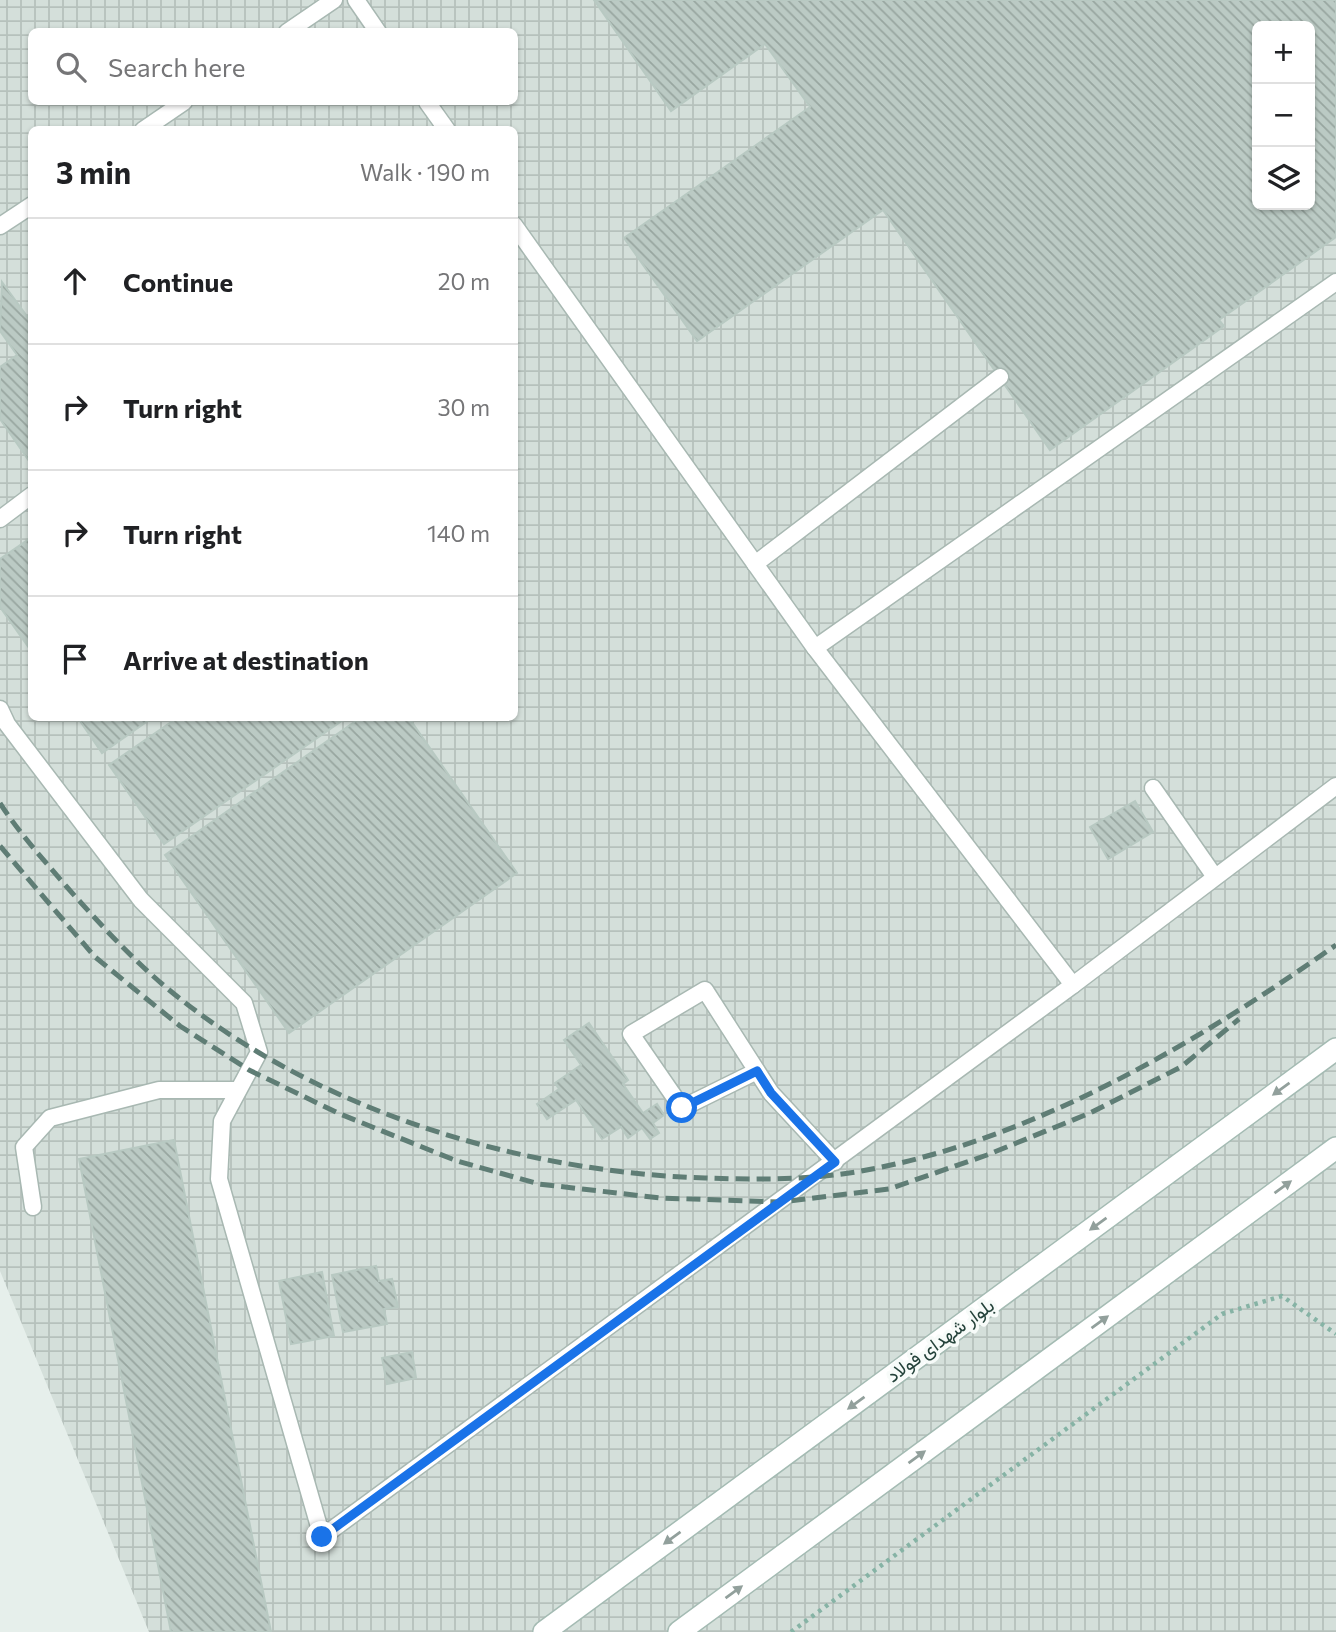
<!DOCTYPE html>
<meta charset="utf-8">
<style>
:root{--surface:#fff;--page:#f2f2f2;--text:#202124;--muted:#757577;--line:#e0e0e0}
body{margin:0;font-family:Commissioner,Vazirmatn,sans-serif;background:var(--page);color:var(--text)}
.controls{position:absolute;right:21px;top:21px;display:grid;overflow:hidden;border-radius:10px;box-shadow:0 2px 5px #0004}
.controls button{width:63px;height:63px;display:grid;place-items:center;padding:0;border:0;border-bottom:2px solid var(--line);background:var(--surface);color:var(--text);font:35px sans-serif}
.stop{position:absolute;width:21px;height:21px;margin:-16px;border:5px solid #1a73e8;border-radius:50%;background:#fff}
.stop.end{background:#1a73e8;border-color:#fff;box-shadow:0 2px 7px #0008}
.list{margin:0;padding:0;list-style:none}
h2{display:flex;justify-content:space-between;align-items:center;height:91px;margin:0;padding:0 28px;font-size:30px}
h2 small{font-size:23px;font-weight:400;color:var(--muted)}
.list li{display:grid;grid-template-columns:46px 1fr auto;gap:21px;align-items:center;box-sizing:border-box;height:126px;padding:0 28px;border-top:2px solid var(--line)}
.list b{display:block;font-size:26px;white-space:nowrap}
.list em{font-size:23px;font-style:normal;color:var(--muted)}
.icon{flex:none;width:38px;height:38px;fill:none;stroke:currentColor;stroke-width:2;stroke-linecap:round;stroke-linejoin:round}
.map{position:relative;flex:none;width:1336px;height:1632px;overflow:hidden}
.search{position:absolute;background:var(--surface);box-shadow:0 2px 5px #0004;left:28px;top:28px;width:490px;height:77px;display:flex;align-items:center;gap:18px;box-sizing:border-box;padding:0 24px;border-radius:10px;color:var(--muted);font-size:26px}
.panel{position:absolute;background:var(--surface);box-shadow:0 2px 5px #0004;left:28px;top:126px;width:490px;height:595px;border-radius:10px}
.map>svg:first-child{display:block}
.industrial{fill:url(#industrial-grid);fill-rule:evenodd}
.building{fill:url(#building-back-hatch);stroke:#b8c9c2;stroke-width:2;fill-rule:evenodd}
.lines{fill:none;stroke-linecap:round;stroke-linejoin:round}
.lane-casing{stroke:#a8b8b2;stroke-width:19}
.secondary-casing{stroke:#a4bbb3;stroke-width:24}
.path{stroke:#86b3a5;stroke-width:4.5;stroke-dasharray:3.5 5;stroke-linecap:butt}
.lane{stroke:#fff;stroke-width:16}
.secondary{stroke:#fff;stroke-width:21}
.rail{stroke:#5f7d75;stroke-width:5;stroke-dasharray:14 7;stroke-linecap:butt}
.oneway{fill:#92a09c}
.route{stroke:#1a73e8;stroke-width:9}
.labels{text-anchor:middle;stroke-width:7;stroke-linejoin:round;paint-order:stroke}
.street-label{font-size:19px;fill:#24423a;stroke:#f7fbf9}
</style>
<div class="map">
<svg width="1336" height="1632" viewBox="0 0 1336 1632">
<defs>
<pattern id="industrial-grid" width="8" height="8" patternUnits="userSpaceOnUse" patternTransform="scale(1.75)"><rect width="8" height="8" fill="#d4dfda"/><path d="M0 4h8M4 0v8" fill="none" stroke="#b6c1bc"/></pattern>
<pattern id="building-back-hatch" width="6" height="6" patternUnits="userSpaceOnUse" patternTransform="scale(1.75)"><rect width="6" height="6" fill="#bbcac4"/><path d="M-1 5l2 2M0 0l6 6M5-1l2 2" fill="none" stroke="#98a6a0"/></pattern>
</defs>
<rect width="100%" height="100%" fill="#e6efeb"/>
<path class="industrial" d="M0,0H1336V1632H149L0,1271ZM1257,26H1310V205H1257ZM32,32H514V102H32ZM32,130H514V718H32Z"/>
<g class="building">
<path d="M594,0H1336V237L1219,320L1224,326L1050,450L883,210L697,341L624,238L810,107L765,44L671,111ZM1257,26H1310V205H1257Z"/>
<polygon points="2,282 32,323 32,458 29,461 0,419 0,367 17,355 0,331"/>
<polygon points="32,537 32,652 0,607 0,559"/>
<polygon points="78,718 152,718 102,753"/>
<polygon points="177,718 346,718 164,844 109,765"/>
<polygon points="360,718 409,718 517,873 289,1033 165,855"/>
<polygon points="1135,801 1153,832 1108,859 1090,827"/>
<polygon points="589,1023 628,1080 623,1084 643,1113 657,1104 664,1115 653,1123 659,1133 650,1139 642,1128 628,1138 621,1127 602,1139 576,1100 547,1119 537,1104 559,1089 555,1083 581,1065 564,1040"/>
<polygon points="174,1140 271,1632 171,1632 79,1159"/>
<polygon points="376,1266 379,1281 392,1279 398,1307 384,1309 387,1324 343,1332 332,1275"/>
<polygon points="322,1272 334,1336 291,1344 279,1281"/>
<polygon points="412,1352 416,1378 387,1384 382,1358"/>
</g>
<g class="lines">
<defs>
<g id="lane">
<polyline points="356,0 378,32"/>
<polyline points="287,32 334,0"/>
<polyline points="427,102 447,130"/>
<polyline points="143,130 184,102"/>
<polyline points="514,225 815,648 1336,282"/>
<polyline points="0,226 32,205"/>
<polyline points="0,519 32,495"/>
<polyline points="755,564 1000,377"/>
<polyline points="0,709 7,724 141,900 244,1003 259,1052 222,1121 219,1179 322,1537 1073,985 815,648"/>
<polyline points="1153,788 1215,877"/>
<polyline points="1073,985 1336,786"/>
<polyline points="757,1071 682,1108 631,1034 705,990 771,1093 835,1162"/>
<polyline points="33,1207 24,1147 50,1118 159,1090 238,1090"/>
</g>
<g id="secondary">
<polyline points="544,1632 1336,1049"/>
<polyline points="679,1632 1336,1148"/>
</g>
</defs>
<use href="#lane" class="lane-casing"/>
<use href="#secondary" class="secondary-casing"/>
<polyline class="path" points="791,1632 1222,1314 1282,1296 1336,1334"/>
<use href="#lane" class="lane"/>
<use href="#secondary" class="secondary"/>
<g class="rail">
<path d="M0,803C19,833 43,859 66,886C98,922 131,958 168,989C314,1110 519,1172 705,1178C760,1180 819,1180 872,1169C1038,1137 1200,1041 1336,945"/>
<polyline points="0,846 95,957 180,1026 249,1070 340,1114 457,1161 539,1184 660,1198 781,1202 889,1189 987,1155 1090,1113 1181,1067 1239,1019"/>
</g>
</g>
<defs><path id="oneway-solid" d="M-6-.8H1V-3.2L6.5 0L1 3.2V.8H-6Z" transform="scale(1.75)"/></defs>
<g class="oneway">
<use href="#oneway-solid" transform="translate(1281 1089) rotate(144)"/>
<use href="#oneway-solid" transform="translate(1283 1187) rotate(-36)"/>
<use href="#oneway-solid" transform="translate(1098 1224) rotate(144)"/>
<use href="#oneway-solid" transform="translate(1100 1322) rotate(-36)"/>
<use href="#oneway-solid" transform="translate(856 1403) rotate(144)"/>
<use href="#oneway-solid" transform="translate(917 1457) rotate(-36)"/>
<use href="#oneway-solid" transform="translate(672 1538) rotate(144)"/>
<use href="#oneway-solid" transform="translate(734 1592) rotate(-36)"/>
</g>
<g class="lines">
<polyline class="route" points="322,1537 835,1162 771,1093 757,1071 682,1108"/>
</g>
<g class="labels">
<g class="street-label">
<text transform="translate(940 1340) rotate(-36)" y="7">بلوار شهدای فولاد</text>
</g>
</g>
</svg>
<div class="controls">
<button>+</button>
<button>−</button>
<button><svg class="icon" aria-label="layers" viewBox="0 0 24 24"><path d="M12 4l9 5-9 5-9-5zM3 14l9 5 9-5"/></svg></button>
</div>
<div class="stop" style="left:682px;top:1108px"></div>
<div class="stop end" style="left:322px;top:1537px"></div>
<div class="search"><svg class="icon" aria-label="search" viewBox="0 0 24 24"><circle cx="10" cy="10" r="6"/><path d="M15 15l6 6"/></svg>Search here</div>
<section class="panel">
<h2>3 min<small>Walk · 190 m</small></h2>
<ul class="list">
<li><svg class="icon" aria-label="ahead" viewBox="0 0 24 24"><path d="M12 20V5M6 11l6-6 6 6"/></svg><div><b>Continue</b></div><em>20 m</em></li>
<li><svg class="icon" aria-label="right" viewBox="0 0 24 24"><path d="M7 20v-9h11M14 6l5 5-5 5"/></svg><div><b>Turn right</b></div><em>30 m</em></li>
<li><svg class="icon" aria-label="right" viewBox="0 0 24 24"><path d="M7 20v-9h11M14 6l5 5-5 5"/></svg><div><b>Turn right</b></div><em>140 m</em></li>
<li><svg class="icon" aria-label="arrive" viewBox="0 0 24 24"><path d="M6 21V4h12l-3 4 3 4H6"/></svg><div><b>Arrive at destination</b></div></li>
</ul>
</section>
</div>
